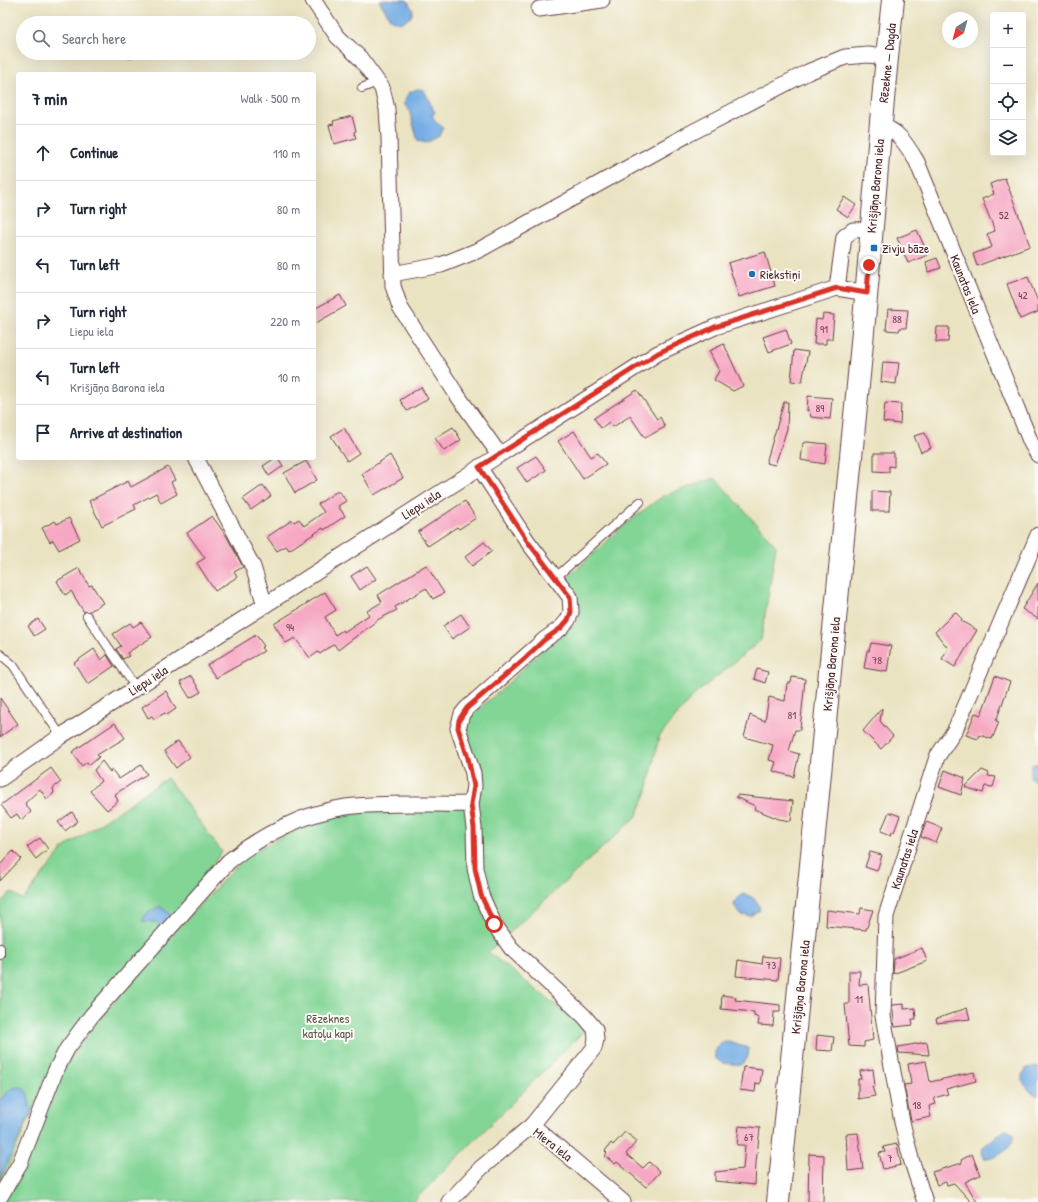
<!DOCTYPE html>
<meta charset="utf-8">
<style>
:root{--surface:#fff;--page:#f2f2f3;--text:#1f2937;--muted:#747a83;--line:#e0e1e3}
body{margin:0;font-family:"Patrick Hand",sans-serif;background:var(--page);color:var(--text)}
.controls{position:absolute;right:12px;top:12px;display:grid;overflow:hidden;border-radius:4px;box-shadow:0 4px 16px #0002}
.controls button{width:36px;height:36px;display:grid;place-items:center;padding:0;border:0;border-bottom:1px solid var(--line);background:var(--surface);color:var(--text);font:20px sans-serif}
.compass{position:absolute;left:942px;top:12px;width:36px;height:36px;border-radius:50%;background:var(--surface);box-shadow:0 4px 16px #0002;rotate:216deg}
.stop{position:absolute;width:12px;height:12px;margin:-9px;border:3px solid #d93025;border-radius:50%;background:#fff}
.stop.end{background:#d93025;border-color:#fff;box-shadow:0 1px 4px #0008}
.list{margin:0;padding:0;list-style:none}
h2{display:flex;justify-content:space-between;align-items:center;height:52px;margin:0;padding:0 16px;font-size:17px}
h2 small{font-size:13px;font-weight:400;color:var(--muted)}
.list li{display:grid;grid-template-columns:26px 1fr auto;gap:12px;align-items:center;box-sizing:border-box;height:56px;padding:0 16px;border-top:1px solid var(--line)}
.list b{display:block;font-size:15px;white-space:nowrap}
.list p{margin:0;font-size:13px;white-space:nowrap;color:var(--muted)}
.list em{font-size:13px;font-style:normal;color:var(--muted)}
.icon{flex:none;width:22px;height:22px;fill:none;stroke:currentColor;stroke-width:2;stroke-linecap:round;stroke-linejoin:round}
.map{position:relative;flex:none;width:1038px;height:1202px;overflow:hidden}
.search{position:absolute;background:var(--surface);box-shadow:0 4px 16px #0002;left:16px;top:16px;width:300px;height:44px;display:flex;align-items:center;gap:10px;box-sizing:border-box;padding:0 14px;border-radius:22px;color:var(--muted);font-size:15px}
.panel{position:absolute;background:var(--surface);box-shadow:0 4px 16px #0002;left:16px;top:72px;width:300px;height:388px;border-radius:4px}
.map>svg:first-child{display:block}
.green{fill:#83d596;stroke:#667a60}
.water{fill:#75ade4;stroke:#606688}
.building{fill:#f6a8c3}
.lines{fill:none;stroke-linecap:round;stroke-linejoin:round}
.lane-casing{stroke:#623c42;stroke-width:10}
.street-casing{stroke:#623c42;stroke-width:17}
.primary-casing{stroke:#623c42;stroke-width:24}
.lane{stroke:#fff;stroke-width:8}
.street{stroke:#fff;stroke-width:15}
.primary{stroke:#fff;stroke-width:22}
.route{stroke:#d93025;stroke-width:5}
.poi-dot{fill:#1f6fb2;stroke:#fdfcf7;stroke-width:1.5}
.labels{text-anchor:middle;stroke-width:4;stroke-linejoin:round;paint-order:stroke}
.number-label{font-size:11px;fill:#754151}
.street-label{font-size:13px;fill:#4a1f2b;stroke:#fdfcf7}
.poi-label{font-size:13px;fill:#4a1f2b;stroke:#fdfcf7;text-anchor:start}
.park-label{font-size:13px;fill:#5b564b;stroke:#fdfcf7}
</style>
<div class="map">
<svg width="1038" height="1202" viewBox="0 0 1038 1202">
<rect width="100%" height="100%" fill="#fdfcf7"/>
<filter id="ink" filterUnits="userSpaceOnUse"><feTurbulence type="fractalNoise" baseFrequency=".025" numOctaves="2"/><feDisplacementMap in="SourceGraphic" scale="8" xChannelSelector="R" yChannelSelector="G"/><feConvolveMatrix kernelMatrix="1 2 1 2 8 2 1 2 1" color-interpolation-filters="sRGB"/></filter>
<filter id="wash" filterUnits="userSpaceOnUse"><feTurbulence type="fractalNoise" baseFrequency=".012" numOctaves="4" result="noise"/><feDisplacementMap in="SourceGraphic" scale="16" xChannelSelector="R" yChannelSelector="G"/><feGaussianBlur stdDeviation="0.9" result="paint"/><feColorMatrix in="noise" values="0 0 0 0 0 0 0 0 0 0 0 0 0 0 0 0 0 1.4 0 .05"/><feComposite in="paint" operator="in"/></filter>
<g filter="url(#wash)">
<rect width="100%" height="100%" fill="#eae3c2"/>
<g class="green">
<polygon points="715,478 776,546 761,640 693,696 659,737 647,791 637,816 488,952 586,1029 413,1202 1,1202 56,1077 92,1028 168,939 248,854 305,825 342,811 447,807 479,793 477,774 465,720 501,690 540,652 576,624 580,615 580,605 575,594 564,581 628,522 663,496"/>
<polygon points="167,778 222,852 165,926 59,1050 9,1165 0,1181 0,904 11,892 23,900 64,848"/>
</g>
<g class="water">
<polygon points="379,0 407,0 413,10 411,17 401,23 391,20"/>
<polygon points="123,53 142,53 133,60 127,58"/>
<path d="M417,89L424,90L435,113L432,115C434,122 440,122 443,128L439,136L426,143L418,141L409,110L404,104L408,93Z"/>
<polygon points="1034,764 1038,764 1038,781 1033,780 1030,777 1031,766"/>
<path d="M744,894C752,896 759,901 760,910L750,916L741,915L734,905L736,899Z"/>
<polygon points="160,906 170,914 170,917 161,927 156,922 142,921 146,914"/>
<path d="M725,1041L748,1048C750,1056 747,1059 741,1065L722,1063L715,1058C714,1049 718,1045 725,1041Z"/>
<polygon points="1038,1066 1038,1096 1030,1091 1022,1081 1022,1075 1027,1068"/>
<polygon points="22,1087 28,1094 31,1112 0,1178 0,1099 12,1088"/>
<path d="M1006,1129L1014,1134C1015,1147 997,1159 985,1159L982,1153L983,1147Z"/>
</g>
<g id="blocks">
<g class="building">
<polygon points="352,116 356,131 354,132 356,138 334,144 329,125 334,124 333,121"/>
<polygon points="1005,178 1030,246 977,266 973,254 992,247 987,234 995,231 982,199 994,194 990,184"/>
<polygon points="844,197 856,205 848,217 836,209"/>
<polygon points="917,230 928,255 908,263 897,238"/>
<polygon points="765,252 775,286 739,297 728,263"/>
<polygon points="937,258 941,268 928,272 926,262"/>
<polygon points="1028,277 1038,302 1038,312 1020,319 1007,284"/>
<polygon points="340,295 346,306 314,324 314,309"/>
<polygon points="888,309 908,310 906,328 900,328 899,331 886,330"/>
<polygon points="823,314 834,315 832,339 826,339 826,344 814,344 816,319 822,320"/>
<polygon points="937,327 949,327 948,342 936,342"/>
<polygon points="786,329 791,344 769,352 763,337"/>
<polygon points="724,344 743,386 733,391 714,380 719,371 709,351"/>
<polygon points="794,350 808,352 802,382 791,381"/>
<polygon points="883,362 899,363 896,384 881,382"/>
<polygon points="421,387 428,399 407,411 400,400"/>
<polygon points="637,390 657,419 660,417 665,427 645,438 630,416 613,427 609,422 601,428 594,418"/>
<polygon points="808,396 832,398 830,419 811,417 809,410 807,411"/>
<polygon points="784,402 788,402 787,429 775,465 766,463"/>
<polygon points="885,403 901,404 900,424 883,422"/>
<polygon points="453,427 461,440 444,451 435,438"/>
<polygon points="344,428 359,453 347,461 331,436"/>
<polygon points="574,431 591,457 598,453 606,464 583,479 558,441"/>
<polygon points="925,433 931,448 921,452 914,436"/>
<polygon points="807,442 827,444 825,464 801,460 803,443"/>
<polygon points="874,453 894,453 894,467 889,466 889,472 874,471"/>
<polygon points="390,455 403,478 374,495 362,474"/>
<polygon points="536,456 546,470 527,483 517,468"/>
<polygon points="275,458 278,458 283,466 269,476 263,466"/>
<polygon points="306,461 317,480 295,493 284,473"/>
<polygon points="168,467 175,480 171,482 177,494 161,503 156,493 134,505 136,509 102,526 89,501 128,481 131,487"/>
<polygon points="263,485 271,496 251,510 243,499"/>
<polygon points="872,491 890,492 889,511 872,511"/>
<polygon points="336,492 340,492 346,501 338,506 345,516 324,530 323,528 289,550 286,546 277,551 267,537 292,520 294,522 299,519 304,526 324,512 318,504"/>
<polygon points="465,501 476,518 459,529 457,527 428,546 418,532"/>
<polygon points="212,516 227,537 243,567 234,572 237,577 215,591 197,563 205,558 187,533"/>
<polygon points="69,518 80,539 59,550 53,540 50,542 42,528 55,521 57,524"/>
<polygon points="484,542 492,551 472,566 465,557"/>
<polygon points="426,565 444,593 433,599 426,588 395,607 397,610 379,619 338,650 334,644 320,654 318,652 310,658 295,638 286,643 274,624 325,592 336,610 325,617 335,635 343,630 344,632 369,615 367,611 382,602 378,595"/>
<polygon points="367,566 376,579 360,590 351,576"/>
<polygon points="79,568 89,586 92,585 103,603 90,611 84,612 71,591 65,595 57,581"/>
<polygon points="1038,583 1038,619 1022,609"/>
<polygon points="955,612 962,619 961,621 977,630 955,667 942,659 948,648 935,632"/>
<polygon points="461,614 470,627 452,639 443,626"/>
<polygon points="38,619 45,629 34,636 28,626"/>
<polygon points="141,622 152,637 127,653 129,656 123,659 116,649 121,646 113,634 130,623 133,627"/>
<polygon points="256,635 264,646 261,648 264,651 216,678 207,665"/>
<polygon points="871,643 891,646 887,672 864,668 867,651 869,651"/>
<polygon points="94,649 101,660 107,655 114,666 88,684 74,663"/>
<polygon points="757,669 768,672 765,683 754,679"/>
<polygon points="191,676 201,692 190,698 180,682"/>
<polygon points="995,676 1010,682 996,721 999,722 992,739 980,735 978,739 966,735 975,713 981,715"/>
<polygon points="792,677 805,679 800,730 795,730 789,751 799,754 794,777 773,771 776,762 769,760 773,745 744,737 750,715 765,721 769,697 785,701 787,683 791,683"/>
<polygon points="166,691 176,709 167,715 165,713 154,719 152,716 148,718 142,707"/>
<polygon points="0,698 18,724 0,737"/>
<polygon points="882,708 880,721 893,736 881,749 863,731"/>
<polygon points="115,723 125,738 97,755 99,757 90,765 87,762 82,766 72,752"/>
<polygon points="178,741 190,757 176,768 164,751"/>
<polygon points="102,761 110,772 112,770 119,779 141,765 147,774 115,794 118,801 107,810 90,791 101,781 94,770"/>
<polygon points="51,768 61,782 53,788 54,793 47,799 40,789 25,803 31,812 21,820 17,814 11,818 1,805"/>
<polygon points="945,770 965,778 961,795 939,787"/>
<polygon points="982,770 989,773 988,776 996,777 993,787 985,786 983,793 965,787"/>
<polygon points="737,795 793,801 791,821 779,819 754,809 755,806 736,797"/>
<polygon points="72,812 78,821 65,831 58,822"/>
<polygon points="889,812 900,816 894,832 892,832 891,835 881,831"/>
<polygon points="926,822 942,828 936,843 921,837"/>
<polygon points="40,838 48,849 36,859 27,847"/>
<polygon points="13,851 21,859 0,881 0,865"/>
<polygon points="870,852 882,855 877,871 865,867"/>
<polygon points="861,908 873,910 866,930 826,926 827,910 860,914"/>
<polygon points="922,948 927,961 893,974 894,959"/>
<polygon points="763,956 780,958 778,980 736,976 738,960 762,964"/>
<polygon points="849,971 860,971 859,985 868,984 873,1040 864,1042 864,1047 849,1046 845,1004 849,1004"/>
<polygon points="722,995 736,997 735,1000 780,1005 780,1012 774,1012 773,1026 758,1025 759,1018 754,1016 754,1012 721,1009"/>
<polygon points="904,1004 904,1009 915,1008 916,1019 912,1019 913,1025 895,1027 892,1005"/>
<polygon points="967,1008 970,1019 937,1023 936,1019"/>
<polygon points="817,1035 834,1037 832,1051 816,1050"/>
<polygon points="927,1042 929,1055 899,1053 898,1047"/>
<polygon points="926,1061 930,1082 974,1072 976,1081 946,1089 948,1094 934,1098 936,1104 929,1106 931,1117 911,1121 904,1085 911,1084 908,1064"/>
<polygon points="743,1067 762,1069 760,1084 756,1083 755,1092 740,1090"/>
<polygon points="873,1069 875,1086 872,1086 875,1096 858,1099 858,1079 861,1079 860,1071"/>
<polygon points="739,1126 760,1128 756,1163 755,1185 715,1181 715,1172 743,1169 745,1145 737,1145"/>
<polygon points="625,1132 637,1141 626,1154 643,1168 649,1162 660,1172 646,1187 617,1162 615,1164 605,1156 607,1153 605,1151 611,1143 613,1145"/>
<polygon points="858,1133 863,1169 848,1171 846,1134"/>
<polygon points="897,1144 901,1165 883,1169 879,1153 885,1152 883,1147"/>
<polygon points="809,1154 824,1155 823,1202 808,1202"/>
<polygon points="972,1154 980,1175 965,1182 977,1202 971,1202 954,1183 947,1185 946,1182 937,1185 932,1172 962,1163 961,1160"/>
</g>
</g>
</g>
<g filter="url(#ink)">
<use href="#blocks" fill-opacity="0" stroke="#623c42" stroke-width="1"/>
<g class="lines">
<defs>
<g id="lane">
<polyline points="362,88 377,82"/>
<polyline points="555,578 640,502"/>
<polyline points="87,616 136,688"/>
<polyline points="0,654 13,665 61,736"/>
<polyline points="0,948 0,955"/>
</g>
<g id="street">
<polyline points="313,0 337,36 360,58 382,88 387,109 389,138 393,286 400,307 455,392 499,454"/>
<polyline points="539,9 602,0"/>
<path d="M880,126C898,129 908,147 917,162L1031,443L1038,455"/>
<polyline points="392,274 441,265 479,250 687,135 808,72 845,57 868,55 887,57"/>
<polyline points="837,288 844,237 853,230 872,229"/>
<polyline points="196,458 253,567 265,605"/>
<polyline points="479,467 528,542 570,597 571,612 568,620 561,628 544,640 467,708 462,714 458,728 473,773 474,786 471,804 474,828 475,868 481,895 494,924 511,948 584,1016 595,1029 596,1039 594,1048 532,1125"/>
<polyline points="0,779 61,736 658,353 715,327 837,288 867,293"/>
<path d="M0,1197L20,1163L55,1072L67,1049L92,1015L229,861C262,835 304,813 346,807C387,802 430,805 471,804"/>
<polyline points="449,1202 481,1168 532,1125 623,1202"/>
<polyline points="925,1202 911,1159 902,1122 883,1016 886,916 937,757 955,730 1038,535"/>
</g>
<path id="primary" d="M778,1202C806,926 833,650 859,375C871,250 879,125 893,0"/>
</defs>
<use href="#lane" class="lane-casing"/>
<use href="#street" class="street-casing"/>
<use href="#primary" class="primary-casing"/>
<use href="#lane" class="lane"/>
<use href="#street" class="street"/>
<use href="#primary" class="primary"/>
</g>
</g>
<g class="lines" filter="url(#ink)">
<polyline class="route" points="494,924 481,895 475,868 474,828 471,804 474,786 468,758 458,728 459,720 467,708 524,659 544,640 561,628 568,620 571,612 570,597 528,542 479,467 658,353 715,327 837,288 867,293 869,265"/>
</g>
<g class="poi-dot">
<rect x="870" y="244" width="8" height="8" rx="2"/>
<circle cx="752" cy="274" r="4"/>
</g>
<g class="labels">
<g class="number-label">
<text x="1004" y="219">52</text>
<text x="1023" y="299">42</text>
<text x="897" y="323">88</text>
<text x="824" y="333">91</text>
<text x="820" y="412">89</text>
<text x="290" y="631">94</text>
<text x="877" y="664">78</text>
<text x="792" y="719">81</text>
<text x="771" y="969">73</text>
<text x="859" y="1003">11</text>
<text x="917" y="1109">18</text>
<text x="749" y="1141">67</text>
<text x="890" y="1162">7</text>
</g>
<g class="street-label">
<text transform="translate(887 63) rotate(-84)" y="5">Rēzekne — Dagda</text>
<text transform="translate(875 186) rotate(-85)" y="5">Krišjāņa Barona iela</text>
<text transform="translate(966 284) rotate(68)" y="5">Kaunatas iela</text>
<text transform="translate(421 504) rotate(-33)" y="5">Liepu iela</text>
<text transform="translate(831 664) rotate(-85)" y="5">Krišjāņa Barona iela</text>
<text transform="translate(148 680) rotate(-33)" y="5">Liepu iela</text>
<text transform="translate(904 859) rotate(-72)" y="5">Kaunatas iela</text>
<text transform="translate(800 987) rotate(-84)" y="5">Krišjāņa Barona iela</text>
<text transform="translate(553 1144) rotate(38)" y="5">Miera iela</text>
</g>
<g class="poi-label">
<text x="882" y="253">Zivju bāze</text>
<text x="760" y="279">Riekstiņi</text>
</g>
<g class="park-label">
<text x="328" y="1023">Rēzeknes<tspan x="328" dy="15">katoļu kapi</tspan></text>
</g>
</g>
</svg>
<div class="controls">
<button>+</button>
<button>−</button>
<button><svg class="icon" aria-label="locate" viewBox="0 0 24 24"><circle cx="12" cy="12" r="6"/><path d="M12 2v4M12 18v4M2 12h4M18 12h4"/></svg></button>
<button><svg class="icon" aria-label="layers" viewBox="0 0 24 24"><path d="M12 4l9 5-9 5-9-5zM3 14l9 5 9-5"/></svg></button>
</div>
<svg class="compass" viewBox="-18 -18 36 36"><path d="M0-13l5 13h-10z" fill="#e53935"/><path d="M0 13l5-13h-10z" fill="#747a83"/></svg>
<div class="stop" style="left:494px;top:924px"></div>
<div class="stop end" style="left:869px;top:265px"></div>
<div class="search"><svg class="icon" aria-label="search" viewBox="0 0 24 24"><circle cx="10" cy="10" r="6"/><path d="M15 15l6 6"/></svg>Search here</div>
<section class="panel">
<h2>7 min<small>Walk · 500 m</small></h2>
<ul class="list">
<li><svg class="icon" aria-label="ahead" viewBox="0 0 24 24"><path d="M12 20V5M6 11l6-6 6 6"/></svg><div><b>Continue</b></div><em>110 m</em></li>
<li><svg class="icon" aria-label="right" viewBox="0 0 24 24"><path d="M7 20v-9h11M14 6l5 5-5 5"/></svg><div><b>Turn right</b></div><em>80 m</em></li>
<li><svg class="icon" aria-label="left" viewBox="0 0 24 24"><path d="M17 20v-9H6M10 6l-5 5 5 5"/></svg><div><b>Turn left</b></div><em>80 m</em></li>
<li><svg class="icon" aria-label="right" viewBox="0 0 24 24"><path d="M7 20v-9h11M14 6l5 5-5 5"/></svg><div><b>Turn right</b><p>Liepu iela</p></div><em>220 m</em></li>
<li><svg class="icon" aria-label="left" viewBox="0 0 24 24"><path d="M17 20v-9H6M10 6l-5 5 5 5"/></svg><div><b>Turn left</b><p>Krišjāņa Barona iela</p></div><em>10 m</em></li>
<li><svg class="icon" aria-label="arrive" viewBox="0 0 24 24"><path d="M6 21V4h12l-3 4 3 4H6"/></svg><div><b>Arrive at destination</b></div></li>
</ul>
</section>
</div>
